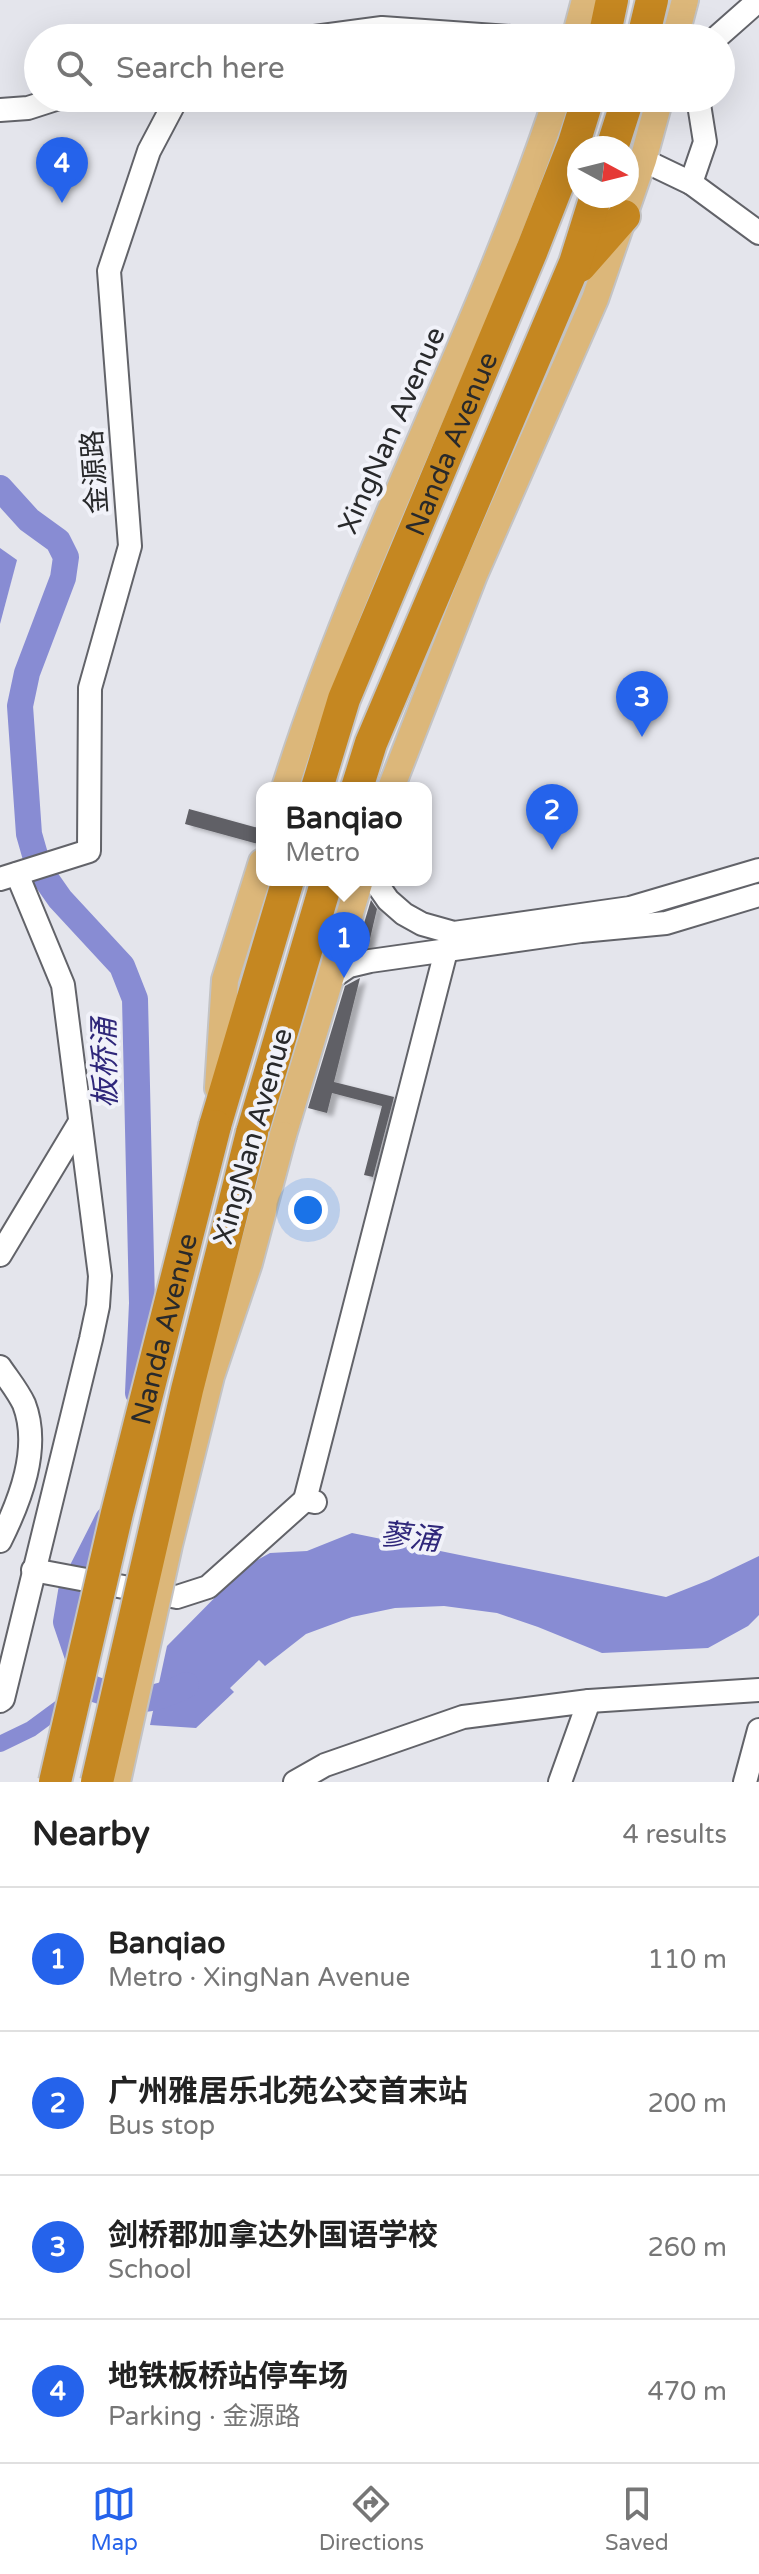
<!DOCTYPE html>
<meta charset="utf-8">
<style>
:root{--surface:#fff;--page:#f2f2f2;--text:#222;--muted:#767676;--line:#e0e0e0;--accent:#2563eb}
body{margin:0;font-family:"Varela Round","Noto Sans SC",sans-serif;background:var(--page);color:var(--text)}
.compass{position:absolute;left:567px;top:136px;width:72px;height:72px;border-radius:50%;background:var(--surface);box-shadow:0 8px 32px #0002;rotate:97deg}
.you{position:absolute;left:308px;top:1210px;width:28px;height:28px;margin:-20px;border:6px solid #fff;border-radius:50%;background:#1a73e8;box-shadow:0 0 0 12px #1a73e833}
.badge{display:grid;place-items:center;width:52px;height:52px;border-radius:50%;background:var(--accent);color:#fff;font-size:26px;font-weight:700}
.pin{position:absolute;translate:-50% -66px;filter:drop-shadow(0 2px 4px #0008)}
.pin::after{content:'';position:absolute;top:42px;width:28px;height:24px;background:inherit;clip-path:polygon(0 0,100% 0,50% 100%)}
.popup{position:absolute;left:256px;top:782px;width:176px;height:104px;box-sizing:border-box;display:grid;place-content:center;border-radius:16px;background:var(--surface);filter:drop-shadow(0 2px 6px #0005);font-size:26px;white-space:nowrap;color:var(--muted)}
.popup b{font-size:30px;color:var(--text)}
.popup::after{content:'';position:absolute;left:50%;top:100%;margin-left:-16px;border:16px solid transparent;border-top-color:var(--surface)}
.list{margin:0;padding:0;list-style:none}
h2{display:flex;justify-content:space-between;align-items:center;height:104px;margin:0;padding:0 32px;font-size:34px}
h2 small{font-size:26px;font-weight:400;color:var(--muted)}
.list li{display:grid;grid-template-columns:52px 1fr auto;gap:24px;align-items:center;box-sizing:border-box;height:144px;padding:0 32px;border-top:2px solid var(--line)}
.list b{display:block;font-size:30px;white-space:nowrap}
.list p{margin:0;font-size:26px;white-space:nowrap;color:var(--muted)}
.list em{font-size:26px;font-style:normal;color:var(--muted)}
.icon{flex:none;width:44px;height:44px;fill:none;stroke:currentColor;stroke-width:2;stroke-linecap:round;stroke-linejoin:round}
.map{position:relative;flex:none;width:759px;height:1782px;overflow:hidden}
.search{position:absolute;background:var(--surface);box-shadow:0 8px 32px #0002;left:24px;right:24px;top:24px;height:88px;display:flex;align-items:center;gap:20px;box-sizing:border-box;padding:0 28px;border-radius:44px;color:var(--muted);font-size:30px}
.sheet{height:680px;background:var(--surface)}
nav{display:flex;justify-content:space-around;align-items:center;box-sizing:border-box;height:112px;border-top:2px solid var(--line);background:var(--surface);font-size:22px;color:var(--muted)}
nav a{display:grid;justify-items:center;gap:4px}
nav .on{color:var(--accent)}
.map>svg:first-child{display:block}
.water{fill:#888cd3}
.lines{fill:none;stroke-linecap:round;stroke-linejoin:round}
.canal{stroke:#888cd3;stroke-width:16}
.river{stroke:#888cd3;stroke-width:26}
.building{fill:#606066;filter:url(#shadow)}
.minor-casing{stroke:#626369;stroke-width:26}
.major-casing{stroke:#c3c3c4;stroke-width:30}
.highway-casing{stroke:#c3c3c4;stroke-width:36}
.minor{stroke:#fff;stroke-width:22}
.major{stroke:#dcb77a;stroke-width:26}
.highway{stroke:#c58721;stroke-width:32}
.major-bridge-casing{stroke:#c3c3c4;stroke-width:30;stroke-linecap:butt}
.highway-bridge-casing{stroke:#c3c3c4;stroke-width:36;stroke-linecap:butt}
.major-bridge{stroke:#dcb77a;stroke-width:26}
.highway-bridge{stroke:#c58721;stroke-width:32}
.labels{text-anchor:middle;stroke-width:8;stroke-linejoin:round;paint-order:stroke}
.street-label{font-size:28px;fill:#28292b;stroke:#f1f2f9}
.water-label{font-size:30px;font-style:italic;fill:#2f277a;stroke:#f1f2f9}
</style>
<div class="map">
<svg width="759" height="1782" viewBox="0 0 759 1782">
<defs>
<filter id="shadow"><feDropShadow dx="6" dy="3.5" stdDeviation="2" flood-color="#0004"/></filter>
</defs>
<rect width="100%" height="100%" fill="#e4e5ec"/>
<g class="water">
<polygon points="0,548 17,560 0,624"/>
<polygon points="352,1533 666,1597 709,1580 759,1556 759,1615 748,1626 708,1648 602,1653 538,1627 497,1613 444,1606 395,1608 352,1617 306,1634 265,1666 259,1660 230,1688 234,1692 196,1728 150,1725 167,1646 246,1566 270,1553 307,1551"/>
</g>
<g class="lines">
<polyline class="canal" points="0,1744 31,1729 69,1701"/>
<g class="river">
<polyline points="0,488 29,520 58,541 66,557 63,578 27,673 20,706 29,834 39,869 60,899 122,966 135,999 142,1303 138,1393"/>
<path d="M108,1519L71,1592L66,1622L88,1687C129,1701 146,1706 186,1685"/>
</g>
</g>
<g class="building">
<polygon points="189,809 262,829 262,845 185,824"/>
<polygon points="371,900 377,909 368,947 356,950"/>
<polygon points="360,978 334,1082 394,1097 373,1177 364,1175 382,1106 332,1093 327,1113 308,1108 345,986"/>
</g>
<g class="lines">
<defs>
<g id="minor">
<polyline points="307,38 382,28 524,38"/>
<polyline points="716,38 759,0"/>
<polyline points="698,98 705,142 691,183 759,233"/>
<polyline points="0,110 28,108 59,98"/>
<polyline points="643,160 691,183"/>
<polyline points="0,879 89,851 90,688 130,546 109,271 149,151 177,98"/>
<polyline points="374,880 388,900 404,914 422,924 454,933 630,908 759,870"/>
<polyline points="330,979 349,966 370,961 581,931 666,923 759,895"/>
<polyline points="0,1255 80,1122"/>
<path d="M0,1367C8,1379 18,1391 24,1404C41,1448 20,1501 0,1541"/>
<polyline points="315,1502 305,1500 446,951"/>
<polyline points="33,1570 177,1597 208,1587 305,1500"/>
<polyline points="0,1701 3,1699 91,1339 98,1306 100,1276 63,985 17,874"/>
<polyline points="295,1782 325,1765 463,1717 589,1701 759,1690"/>
<polyline points="560,1782 589,1701"/>
<polyline points="745,1782 759,1730"/>
</g>
<g id="major">
<polyline points="575,38 585,0"/>
<polyline points="675,38 685,0"/>
<path d="M285,788C359,552 479,333 557,98"/>
<polyline points="391,788 474,575 595,299 643,160 660,98"/>
<polyline points="218,1088 225,980 262,862"/>
<polyline points="283,1135 360,880"/>
</g>
<g id="highway">
<polyline points="604,38 612,0"/>
<polyline points="643,38 652,0"/>
<polyline points="612,148 628,98"/>
<polyline points="580,266 624,216"/>
<path id="s1" d="M317,788L344,699L532,250L574,143L588,98"/>
<polyline points="357,788 371,743 575,263 596,196"/>
<polyline points="215,1126 288,880"/>
<polyline points="252,1133 327,880"/>
</g>
</defs>
<use href="#minor" class="minor-casing"/>
<use href="#major" class="major-casing"/>
<use href="#highway" class="highway-casing"/>
<use href="#minor" class="minor"/>
<use href="#major" class="major"/>
<use href="#highway" class="highway"/>
<defs>
<polyline id="major-bridge" points="117,1782 169,1545 211,1376 249,1263 283,1135"/>
<g id="highway-bridge">
<path id="s2" d="M55,1782L117,1513L215,1126"/>
<polyline points="97,1782 187,1390 252,1133"/>
</g>
</defs>
<use href="#major-bridge" class="major-bridge-casing"/>
<use href="#highway-bridge" class="highway-bridge-casing"/>
<use href="#major-bridge" class="major-bridge"/>
<use href="#highway-bridge" class="highway-bridge"/>
</g>
<g class="labels">
<g class="street-label">
<text transform="translate(391 430) rotate(-66)" y="10">XingNan Avenue</text>
<text dy="10" stroke="none"><textPath href="#s1" startOffset="370">Nanda Avenue</textPath></text>
<text transform="translate(94 472) rotate(-94)" y="10">金源路</text>
<text transform="translate(252 1136) rotate(-74)" y="10">XingNan Avenue</text>
<text dy="10" stroke="none"><textPath href="#s2" startOffset="466">Nanda Avenue</textPath></text>
</g>
<g class="water-label">
<text transform="translate(105 1063) rotate(-91)" y="10">板桥涌</text>
<text transform="translate(410 1537) rotate(6)" y="10">蓼涌</text>
</g>
</g>
</svg>
<svg class="compass" viewBox="-18 -18 36 36"><path d="M0-13l5 13h-10z" fill="#e53935"/><path d="M0 13l5-13h-10z" fill="#767676"/></svg>
<div class="you"></div>
<div class="pin badge" style="left:344px;top:978px">1</div>
<div class="popup"><b>Banqiao</b>Metro</div>
<div class="pin badge" style="left:552px;top:850px">2</div>
<div class="pin badge" style="left:642px;top:737px">3</div>
<div class="pin badge" style="left:62px;top:203px">4</div>
<div class="search"><svg class="icon" aria-label="search" viewBox="0 0 24 24"><circle cx="10" cy="10" r="6"/><path d="M15 15l6 6"/></svg>Search here</div>
</div>
<section class="sheet">
<h2>Nearby<small>4 results</small></h2>
<ul class="list">
<li><span class="badge">1</span><div><b>Banqiao</b><p>Metro · XingNan Avenue</p></div><em>110 m</em></li>
<li><span class="badge">2</span><div><b>广州雅居乐北苑公交首末站</b><p>Bus stop</p></div><em>200 m</em></li>
<li><span class="badge">3</span><div><b>剑桥郡加拿达外国语学校</b><p>School</p></div><em>260 m</em></li>
<li><span class="badge">4</span><div><b>地铁板桥站停车场</b><p>Parking · 金源路</p></div><em>470 m</em></li>
</ul>
</section>
<nav>
<a class="on"><svg class="icon" aria-label="map" viewBox="0 0 24 24"><path d="M3 6l6-2 6 2 6-2v14l-6 2-6-2-6 2zM9 4v14M15 6v14"/></svg>Map</a>
<a><svg class="icon" aria-label="directions" viewBox="0 0 24 24"><path d="M12 3l9 9-9 9-9-9zM9 14v-3h6M13 9l2 2-2 2"/></svg>Directions</a>
<a><svg class="icon" aria-label="saved" viewBox="0 0 24 24"><path d="M7 4h10v16l-5-4-5 4z"/></svg>Saved</a>
</nav>
